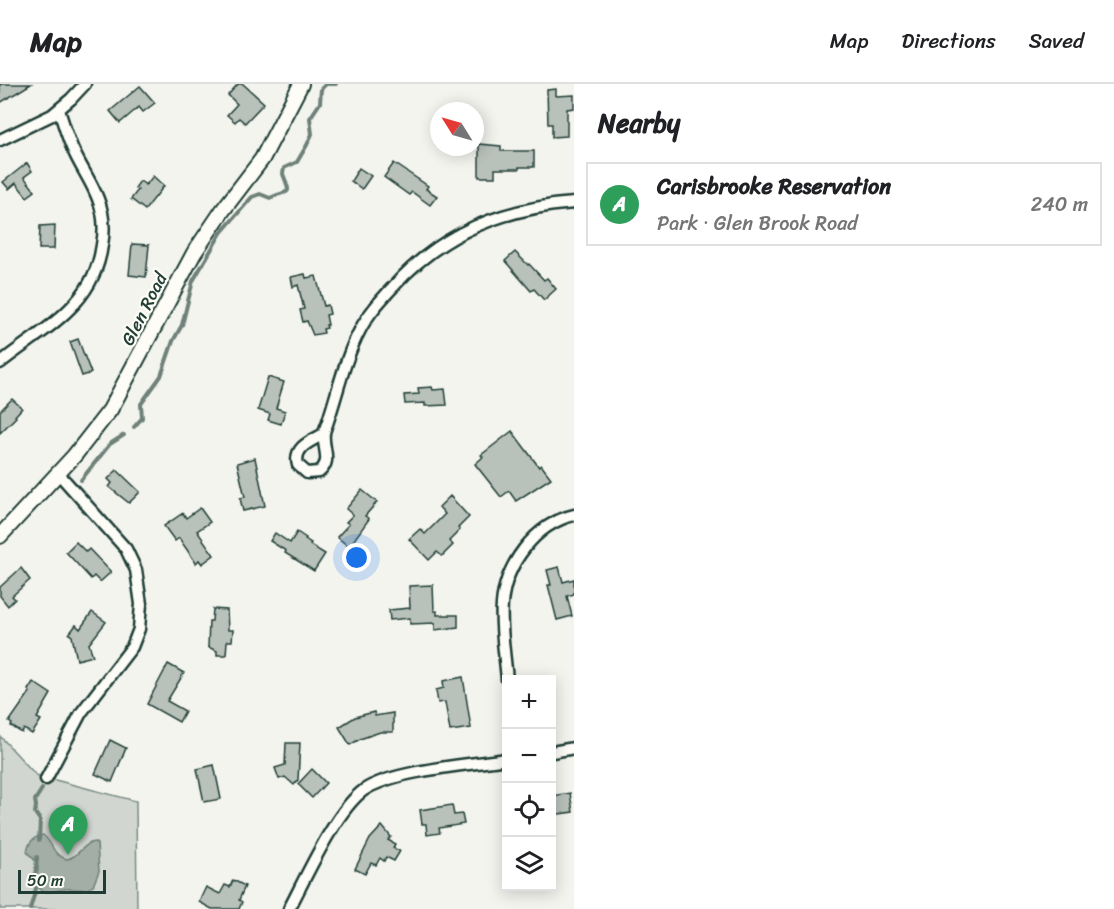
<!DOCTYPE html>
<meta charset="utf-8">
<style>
:root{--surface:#fff;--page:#f2f2f2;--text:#202124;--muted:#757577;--line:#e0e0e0;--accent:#0b8043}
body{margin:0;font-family:Sriracha,sans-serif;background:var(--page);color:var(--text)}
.controls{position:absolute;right:18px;bottom:18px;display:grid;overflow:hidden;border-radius:0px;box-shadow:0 3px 15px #0003}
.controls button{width:54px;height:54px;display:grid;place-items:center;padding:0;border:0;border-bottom:2px solid var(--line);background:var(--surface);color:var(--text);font:30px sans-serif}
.compass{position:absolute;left:430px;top:18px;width:54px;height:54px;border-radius:50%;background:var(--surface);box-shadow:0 3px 15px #0003;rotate:307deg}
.scale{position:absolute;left:18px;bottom:15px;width:88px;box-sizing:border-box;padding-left:6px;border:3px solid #1f3d34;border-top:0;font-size:16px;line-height:21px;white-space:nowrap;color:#1f3d34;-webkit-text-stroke:4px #fdfcf7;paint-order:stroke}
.you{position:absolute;left:357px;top:474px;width:21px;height:21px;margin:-15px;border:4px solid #fff;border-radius:50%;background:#1a73e8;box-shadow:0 0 0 9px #1a73e833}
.badge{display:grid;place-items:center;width:39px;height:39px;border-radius:50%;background:var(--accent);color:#fff;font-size:20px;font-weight:700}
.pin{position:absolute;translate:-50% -50px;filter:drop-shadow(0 2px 3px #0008)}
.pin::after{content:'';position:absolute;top:32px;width:21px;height:18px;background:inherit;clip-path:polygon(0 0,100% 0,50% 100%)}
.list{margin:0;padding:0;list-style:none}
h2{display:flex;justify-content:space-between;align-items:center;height:78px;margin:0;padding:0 24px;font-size:26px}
h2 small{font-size:20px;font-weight:400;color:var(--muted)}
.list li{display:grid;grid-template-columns:39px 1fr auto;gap:18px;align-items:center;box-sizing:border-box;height:84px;margin:0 12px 12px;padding:0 12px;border:2px solid var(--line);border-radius:0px}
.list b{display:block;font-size:22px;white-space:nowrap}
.list p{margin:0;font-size:20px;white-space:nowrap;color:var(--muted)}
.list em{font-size:20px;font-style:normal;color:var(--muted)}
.icon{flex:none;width:33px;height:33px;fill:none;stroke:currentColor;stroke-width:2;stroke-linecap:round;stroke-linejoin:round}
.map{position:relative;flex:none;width:574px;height:825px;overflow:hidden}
header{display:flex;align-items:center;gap:36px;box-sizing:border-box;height:84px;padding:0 30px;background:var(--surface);border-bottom:2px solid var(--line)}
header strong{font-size:28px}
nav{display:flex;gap:33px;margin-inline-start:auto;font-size:21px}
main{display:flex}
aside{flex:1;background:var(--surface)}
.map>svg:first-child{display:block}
.green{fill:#d1d6d1;stroke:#788a82;stroke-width:1.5}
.water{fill:#a3aea7;stroke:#6e8179;stroke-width:1.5}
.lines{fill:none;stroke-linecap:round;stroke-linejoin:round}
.stream{stroke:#6e8179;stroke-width:4}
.building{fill:#b9c1bb;stroke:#1f3d34;stroke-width:1.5}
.minor-casing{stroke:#1f3d34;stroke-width:15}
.tertiary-casing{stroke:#1f3d34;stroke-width:18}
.minor{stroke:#fdfcf7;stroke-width:10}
.tertiary{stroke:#fdfcf7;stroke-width:14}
.labels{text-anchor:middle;stroke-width:4.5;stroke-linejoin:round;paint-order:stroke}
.street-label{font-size:18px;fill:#1f3d34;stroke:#fdfcf7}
</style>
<header>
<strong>Map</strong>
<nav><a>Map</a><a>Directions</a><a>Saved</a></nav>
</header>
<main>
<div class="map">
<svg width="574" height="825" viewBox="0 0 574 825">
<rect width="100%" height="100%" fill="#f4f4ef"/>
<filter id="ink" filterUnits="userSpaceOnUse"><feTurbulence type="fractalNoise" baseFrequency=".0167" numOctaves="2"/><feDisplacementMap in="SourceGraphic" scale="12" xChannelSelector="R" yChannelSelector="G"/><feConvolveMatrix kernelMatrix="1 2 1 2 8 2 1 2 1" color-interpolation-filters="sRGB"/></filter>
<g filter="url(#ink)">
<polygon class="green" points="0,652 36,691 136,717 137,825 0,825"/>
<path class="water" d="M43,751C54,759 51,771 67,775C79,773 83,759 94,758L97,760L99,787L93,802C84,808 75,804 65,805C55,807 40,813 36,798C34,793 39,789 38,784C38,777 31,773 27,768C29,758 33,753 43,751Z"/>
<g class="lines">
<g class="stream">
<path d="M134,343L142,334L141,320L161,292L173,257L182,241L193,197L221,149L252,113L260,110L270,114C288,104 293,115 283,90L284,84L297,78L307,61L312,50L310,34L320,19L321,5L326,0H336"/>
<polyline points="81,396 110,360 124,351"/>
<polyline points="39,756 40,736 35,729 36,722 35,716 42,705"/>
<polyline points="35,795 37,773"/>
<polyline points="30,825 37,801"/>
</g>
</g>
<g class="building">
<polygon points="0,0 31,0 0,19"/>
<polygon points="238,0 243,0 264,19 245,39 239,34 235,38 227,31 237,20 228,11"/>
<polygon points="140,2 155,19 143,28 139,23 120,39 110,27"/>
<polygon points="556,5 556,12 574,11 574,24 567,25 567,52 552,53 552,40 548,40 547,6"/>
<polygon points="479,60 501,62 501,67 534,67 534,83 519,83 519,85 495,85 495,93 479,93"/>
<polygon points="27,79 32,87 24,93 35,107 27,113 16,99 9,105 3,98"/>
<polygon points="394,79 428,102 426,105 437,112 430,121 412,108 409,111 384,93"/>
<polygon points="359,84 371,92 362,105 351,97"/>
<polygon points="153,92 164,102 145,126 131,115 138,106 135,104 140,97 146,101"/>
<polygon points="55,141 54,165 39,165 40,142"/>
<polygon points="132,160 149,161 146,193 129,191"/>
<polygon points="515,168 528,181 529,180 544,196 547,194 556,205 544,216 534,205 531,207 505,177"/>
<polygon points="305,190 306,194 316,192 324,222 328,221 330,230 326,231 328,241 326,241 327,244 323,245 324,249 313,251 307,237 303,238 300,226 304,225 298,201 293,203 291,193"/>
<polygon points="78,255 91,289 82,292 70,258"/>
<polygon points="268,293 284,298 276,324 285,327 281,340 268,336 270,330 258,326"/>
<polygon points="432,303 433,306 445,305 447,321 425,322 425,319 405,320 404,311 419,310 418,304"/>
<polygon points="12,315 22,324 15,332 16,333 0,349 0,327"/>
<polygon points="512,347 539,383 541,381 551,394 516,417 509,407 501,413 475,380 483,373 481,371"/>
<polygon points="255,374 265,422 243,427 240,414 245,413 237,379"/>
<polygon points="117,386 140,408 129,419 109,403 112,399 108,395"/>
<polygon points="362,406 377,418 365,432 369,435 349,463 337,453 349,440 346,438 353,431 346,425"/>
<polygon points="450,412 469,433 458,444 460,446 449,457 453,461 442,472 437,468 429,476 409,455 420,445 425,450 445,430 439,423"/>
<polygon points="200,424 210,438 197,447 214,471 202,480 199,476 196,479 179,454 175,457 164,442 183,429 186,434"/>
<polygon points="297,448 306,454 305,455 311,459 310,461 325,470 314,487 285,469 286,467 270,457 275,449 290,459"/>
<polygon points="76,458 86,468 89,465 111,488 100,498 94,492 91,495 66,468"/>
<polygon points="559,483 563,498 574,495 574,510 567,512 572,532 557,536 548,501 551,501 547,486"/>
<polygon points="21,484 30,496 12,512 15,515 8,522 0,512 0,503"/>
<polygon points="433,501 434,527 437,527 437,531 458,531 458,543 435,546 435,539 410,540 410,534 390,536 389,526 410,524 409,502"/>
<polygon points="213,525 227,526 228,546 233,546 232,557 227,557 226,571 217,571 217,567 208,563 209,537 212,537"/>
<polygon points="92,528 106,538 89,560 93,572 77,576 72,552 69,550 76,541 80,545"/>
<polygon points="168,580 184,589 167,617 185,627 179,638 147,620"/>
<polygon points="463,593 471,644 450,647 445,618 438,619 436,606 444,604 443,597"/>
<polygon points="33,598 51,610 37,634 41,636 32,650 24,645 22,649 11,642 12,640 9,638 30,608 28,606"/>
<polygon points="374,628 375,632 393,629 393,648 380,648 360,655 350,661 339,643 355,633"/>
<polygon points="110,656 126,664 112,698 95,690"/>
<polygon points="286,659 300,659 298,696 294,701 285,693 279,695 275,684 285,681"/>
<polygon points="214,681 221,715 204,718 197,685"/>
<polygon points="312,685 326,699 312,714 298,700"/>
<polygon points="570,709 573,728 552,731 552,712"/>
<polygon points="452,721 454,731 462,730 464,740 439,744 440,749 427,751 426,740 422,740 420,726"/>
<polygon points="382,742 391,753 388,756 395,760 393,764 400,767 394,777 386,773 384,777 380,774 376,781 371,779 365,790 355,785 370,755"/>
<polygon points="233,796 245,802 239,816 242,818 239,825 212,825 199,818 206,803 220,810 225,801 230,803"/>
</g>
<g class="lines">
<defs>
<g id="minor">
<polyline points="0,56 52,31 71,15 85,0"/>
<path d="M0,279C44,244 94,222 102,161C105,145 104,130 98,115C92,99 82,85 75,70C68,56 64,41 59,26"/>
<path d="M324,350C311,357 293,363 298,381L307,389L319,388C333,377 322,364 324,350C324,346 327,341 328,337C338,307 345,274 360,246C368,230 381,216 393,203C440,150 503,124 574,119"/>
<path d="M507,596C505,571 500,545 502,520C505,481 535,440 574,431"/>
<polyline points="552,668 574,664"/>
<polyline points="46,695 81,629 132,563 139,545 141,520 136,486 126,465 58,389"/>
<path d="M289,825C306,793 336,726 364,706C394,686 469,681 506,675"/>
</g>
<polyline id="tertiary" points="0,452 74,372 110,326 194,169 223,126 262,75 301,0"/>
</defs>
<use href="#minor" class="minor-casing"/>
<use href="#tertiary" class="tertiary-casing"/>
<use href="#minor" class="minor"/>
<use href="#tertiary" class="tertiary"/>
</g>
</g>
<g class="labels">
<g class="street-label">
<text transform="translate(144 225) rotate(-63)" y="6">Glen Road</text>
</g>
</g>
</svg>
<div class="controls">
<button>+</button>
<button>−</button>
<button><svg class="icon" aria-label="locate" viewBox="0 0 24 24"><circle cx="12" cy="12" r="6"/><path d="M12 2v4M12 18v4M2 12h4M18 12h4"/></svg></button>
<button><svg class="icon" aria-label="layers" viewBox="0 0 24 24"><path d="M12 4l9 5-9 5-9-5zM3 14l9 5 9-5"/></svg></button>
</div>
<svg class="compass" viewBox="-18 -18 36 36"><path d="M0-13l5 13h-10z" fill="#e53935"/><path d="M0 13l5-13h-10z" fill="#757577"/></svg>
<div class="scale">50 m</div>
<div class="you"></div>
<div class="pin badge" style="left:68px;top:771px;background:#2e9e5b">A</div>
</div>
<aside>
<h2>Nearby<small></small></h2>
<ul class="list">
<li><span class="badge" style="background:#2e9e5b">A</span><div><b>Carisbrooke Reservation</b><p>Park · Glen Brook Road</p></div><em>240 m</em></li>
</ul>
</aside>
</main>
